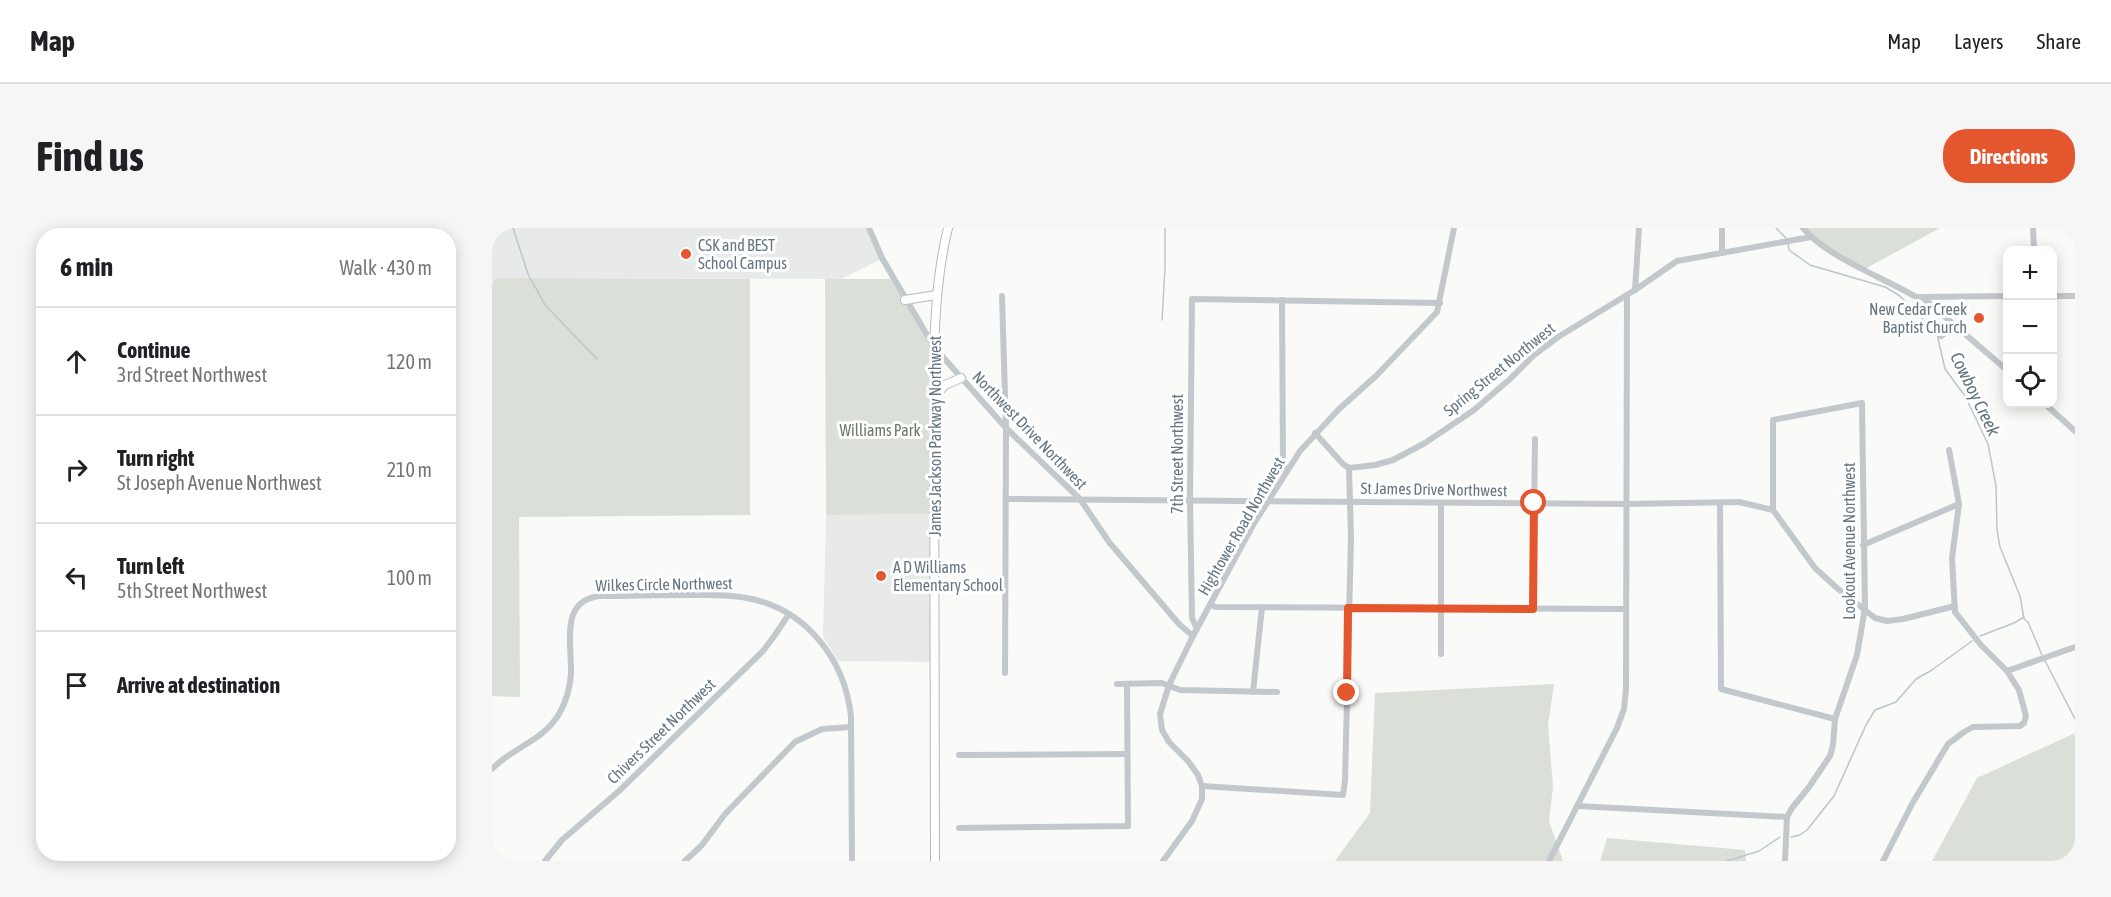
<!DOCTYPE html>
<meta charset="utf-8">
<style>
:root{--surface:#fff;--page:#f6f6f6;--text:#202124;--muted:#757577;--line:#e0e0e0;--accent:#e4572e}
body{margin:0;font-family:"Asap Condensed",sans-serif;background:var(--page);color:var(--text)}
.controls{position:absolute;right:18px;top:18px;display:grid;overflow:hidden;border-radius:12px;box-shadow:0 3px 15px #0003}
.controls button{width:54px;height:54px;display:grid;place-items:center;padding:0;border:0;border-bottom:2px solid var(--line);background:var(--surface);color:var(--text);font:30px sans-serif}
.stop{position:absolute;width:18px;height:18px;margin:-14px;border:4px solid #e4572e;border-radius:50%;background:#fff}
.stop.end{background:#e4572e;border-color:#fff;box-shadow:0 2px 6px #0008}
.list{margin:0;padding:0;list-style:none}
h2{display:flex;justify-content:space-between;align-items:center;height:78px;margin:0;padding:0 24px;font-size:26px}
h2 small{font-size:20px;font-weight:400;color:var(--muted)}
.list li{display:grid;grid-template-columns:39px 1fr auto;gap:18px;align-items:center;box-sizing:border-box;height:108px;padding:0 24px;border-top:2px solid var(--line)}
.list b{display:block;font-size:22px;white-space:nowrap}
.list p{margin:0;font-size:20px;white-space:nowrap;color:var(--muted)}
.list em{font-size:20px;font-style:normal;color:var(--muted)}
.icon{flex:none;width:33px;height:33px;fill:none;stroke:currentColor;stroke-width:2;stroke-linecap:round;stroke-linejoin:round}
.map{position:relative;flex:none;width:1583px;height:633px;overflow:hidden;border-radius:24px}
header{display:flex;align-items:center;gap:36px;box-sizing:border-box;height:84px;padding:0 30px;background:var(--surface);border-bottom:2px solid var(--line)}
header strong{font-size:28px}
nav{display:flex;gap:33px;margin-inline-start:auto;font-size:21px}
.intro{display:flex;align-items:center;justify-content:space-between;box-sizing:border-box;height:144px;padding:0 36px}
h1{margin:0;font-size:42px}
.button{padding:15px 27px;border-radius:24px;background:var(--accent);color:#fff;font-size:21px;font-weight:700}
main{display:flex;gap:36px;padding:0 36px}
aside{flex:1;background:var(--surface);border-radius:24px;box-shadow:0 3px 15px #0003}
.map>svg:first-child{display:block}
.built{fill:#e8e9e9}
.green{fill:#dadfd7}
.lines{fill:none;stroke-linecap:round;stroke-linejoin:round}
.stream{stroke:#bbc7cb;stroke-width:1.5}
.major-casing{stroke:#b5babe;stroke-width:10}
.minor{stroke:#c3c8cc;stroke-width:6}
.major{stroke:#fff;stroke-width:8}
.route{stroke:#e4572e;stroke-width:8}
.poi-dot{fill:#e4572e;stroke:#fff;stroke-width:2}
.labels{text-anchor:middle;stroke-width:6;stroke-linejoin:round;paint-order:stroke}
.poi-label{font-size:16px;fill:#657683;stroke:#fff;text-anchor:start}
.street-label{font-size:16px;fill:#657683;stroke:#fff}
.park-label{font-size:16px;fill:#687a64;stroke:#fff}
.water-label{font-size:18px;font-style:italic;fill:#60757c;stroke:#fff}
</style>
<header>
<strong>Map</strong>
<nav><a>Map</a><a>Layers</a><a>Share</a></nav>
</header>
<div class="intro"><h1>Find us</h1><a class="button">Directions</a></div>
<main>
<aside>
<h2>6 min<small>Walk · 430 m</small></h2>
<ul class="list">
<li><svg class="icon" aria-label="ahead" viewBox="0 0 24 24"><path d="M12 20V5M6 11l6-6 6 6"/></svg><div><b>Continue</b><p>3rd Street Northwest</p></div><em>120 m</em></li>
<li><svg class="icon" aria-label="right" viewBox="0 0 24 24"><path d="M7 20v-9h11M14 6l5 5-5 5"/></svg><div><b>Turn right</b><p>St Joseph Avenue Northwest</p></div><em>210 m</em></li>
<li><svg class="icon" aria-label="left" viewBox="0 0 24 24"><path d="M17 20v-9H6M10 6l-5 5 5 5"/></svg><div><b>Turn left</b><p>5th Street Northwest</p></div><em>100 m</em></li>
<li><svg class="icon" aria-label="arrive" viewBox="0 0 24 24"><path d="M6 21V4h12l-3 4 3 4H6"/></svg><div><b>Arrive at destination</b></div></li>
</ul>
</aside>
<div class="map">
<svg width="1583" height="633" viewBox="0 0 1583 633">
<rect width="100%" height="100%" fill="#fafaf8"/>
<g class="built">
<polygon points="0,0 377,0 390,31 349,51 4,50 0,55"/>
<polygon points="445,286 446,434 346,433 331,408 334,287"/>
</g>
<g class="green">
<polygon points="1312,0 1448,0 1369,43 1320,13"/>
<polygon points="4,50 258,51 258,287 27,289 28,469 0,468 0,55"/>
<polygon points="333,51 400,51 441,118 445,286 334,287"/>
<polygon points="1062,456 1056,497 1061,559 1057,593 1071,633 843,633 878,585 883,465"/>
<polygon points="1583,505 1583,633 1440,633 1485,550"/>
<polygon points="1115,610 1253,622 1254,633 1108,633"/>
</g>
<g class="lines">
<g class="stream">
<polyline points="21,0 36,46 53,77 105,131"/>
<polyline points="1284,0 1294,10"/>
<polyline points="1296,15 1297,22 1318,37 1393,59 1408,68 1445,106 1453,141 1473,168 1496,216 1504,258 1505,302 1508,319 1528,368 1532,391 1536,394 1550,427"/>
<polyline points="670,92 673,40 673,0"/>
<polyline points="1488,408 1522,395 1532,389"/>
<polyline points="1552,431 1583,491"/>
<polyline points="1299,609 1308,607 1315,602 1342,568 1374,497 1383,482 1404,474 1424,451 1440,442 1480,413"/>
<polyline points="1235,633 1267,623 1288,609"/>
</g>
<defs>
<g id="major">
<polyline points="413,72 444,67"/>
<polyline points="443,168 453,157 469,150"/>
<path d="M443,633L442,119C444,77 446,41 456,0"/>
</g>
</defs>
<use href="#major" class="major-casing"/>
<g class="minor">
<polyline points="377,0 390,30 442,119 514,200 588,271 617,314 687,396 701,408"/>
<path d="M1311,0C1335,29 1390,49 1424,69H1430L1516,143"/>
<polyline points="1541,0 1542,22"/>
<polyline points="1230,24 1230,0"/>
<polyline points="1143,62 1147,0"/>
<polyline points="510,68 514,200 513,445"/>
<polyline points="1560,68 1583,68"/>
<polyline points="1430,69 1516,68"/>
<polyline points="790,72 791,234 795,243"/>
<polyline points="1449,108 1464,98"/>
<polyline points="1553,176 1583,203"/>
<polyline points="823,205 851,236 857,240 883,237 901,232 933,215 982,182 1018,151 1042,127 1066,109 1143,62 1185,33 1319,9"/>
<polyline points="514,271 1135,276 1247,274 1281,282 1323,340 1345,360 1383,390 1395,393 1411,391 1463,378"/>
<polyline points="1228,275 1229,461 1343,491"/>
<polyline points="1281,282 1281,192 1370,175 1373,380 1365,427 1343,491 1341,517 1338,528 1317,559 1300,580 1295,589 1293,633"/>
<polyline points="1371,317 1467,276"/>
<polyline points="719,377 724,379 1134,381"/>
<polyline points="1041,381 1043,211"/>
<polyline points="705,401 700,390 698,271 700,71 948,75"/>
<polyline points="949,426 949,275"/>
<polyline points="1515,443 1583,419"/>
<polyline points="625,456 670,455 688,462 785,464"/>
<polyline points="761,464 770,379"/>
<polyline points="467,527 635,526"/>
<path d="M0,541C21,519 51,513 67,486C74,474 78,460 79,446C80,416 67,371 109,368C138,368 167,367 196,367C216,367 236,366 255,370C314,381 353,431 359,489L360,633"/>
<polyline points="710,558 851,567 853,553 859,309 857,240"/>
<polyline points="1086,578 1295,589"/>
<polyline points="467,600 636,598 635,456"/>
<polyline points="53,633 70,612 127,563 271,423 283,407 297,386"/>
<polyline points="193,633 210,617 233,586 303,514 330,501 359,499"/>
<polyline points="671,633 700,593 710,571 710,558 706,547 696,533 677,514 670,502 668,486 677,457 701,408 761,297 808,223 847,181 884,148 945,84 962,0"/>
<polyline points="1057,633 1125,500 1132,481 1134,461 1135,67"/>
<polyline points="1391,633 1420,576 1456,516 1472,504 1481,499 1528,498 1532,495 1534,488 1527,462 1515,443 1489,417 1463,384 1460,330 1467,276 1457,222"/>
</g>
<use href="#major" class="major"/>
</g>
<g class="lines">
<polyline class="route" points="855,465 856,380 1041,381 1042,275"/>
</g>
<g class="poi-dot">
<circle cx="194" cy="26" r="6"/>
<circle cx="1487" cy="90" r="6"/>
<circle cx="389" cy="348" r="6"/>
</g>
<g class="labels">
<g class="poi-label">
<text x="206" y="23">CSK and BEST<tspan x="206" dy="18">School Campus</tspan></text>
<text x="1475" y="87" text-anchor="end">New Cedar Creek<tspan x="1475" dy="18">Baptist Church</tspan></text>
<text x="401" y="345">A D Williams<tspan x="401" dy="18">Elementary School</tspan></text>
</g>
<g class="street-label">
<text transform="translate(1007 141) rotate(-39)" y="6">Spring Street Northwest</text>
<text transform="translate(538 202) rotate(46)" y="6">Northwest Drive Northwest</text>
<text transform="translate(443 208) rotate(-90)" y="6">James Jackson Parkway Northwest</text>
<text transform="translate(685 226) rotate(-90)" y="6">7th Street Northwest</text>
<text transform="translate(942 261) rotate(1)" y="6">St James Drive Northwest</text>
<text transform="translate(749 298) rotate(-60)" y="6">Hightower Road Northwest</text>
<text transform="translate(1357 313) rotate(-90)" y="6">Lookout Avenue Northwest</text>
<text transform="translate(172 356) rotate(-1)" y="6">Wilkes Circle Northwest</text>
<text transform="translate(169 503) rotate(-44)" y="6">Chivers Street Northwest</text>
</g>
<g class="park-label">
<text x="388" y="208">Williams Park</text>
</g>
<g class="water-label">
<text transform="translate(1483 166) rotate(64)" y="6">Cowboy Creek</text>
</g>
</g>
</svg>
<div class="controls">
<button>+</button>
<button>−</button>
<button><svg class="icon" aria-label="locate" viewBox="0 0 24 24"><circle cx="12" cy="12" r="6"/><path d="M12 2v4M12 18v4M2 12h4M18 12h4"/></svg></button>
</div>
<div class="stop" style="left:1042px;top:275px"></div>
<div class="stop end" style="left:855px;top:465px"></div>
</div>
</main>
